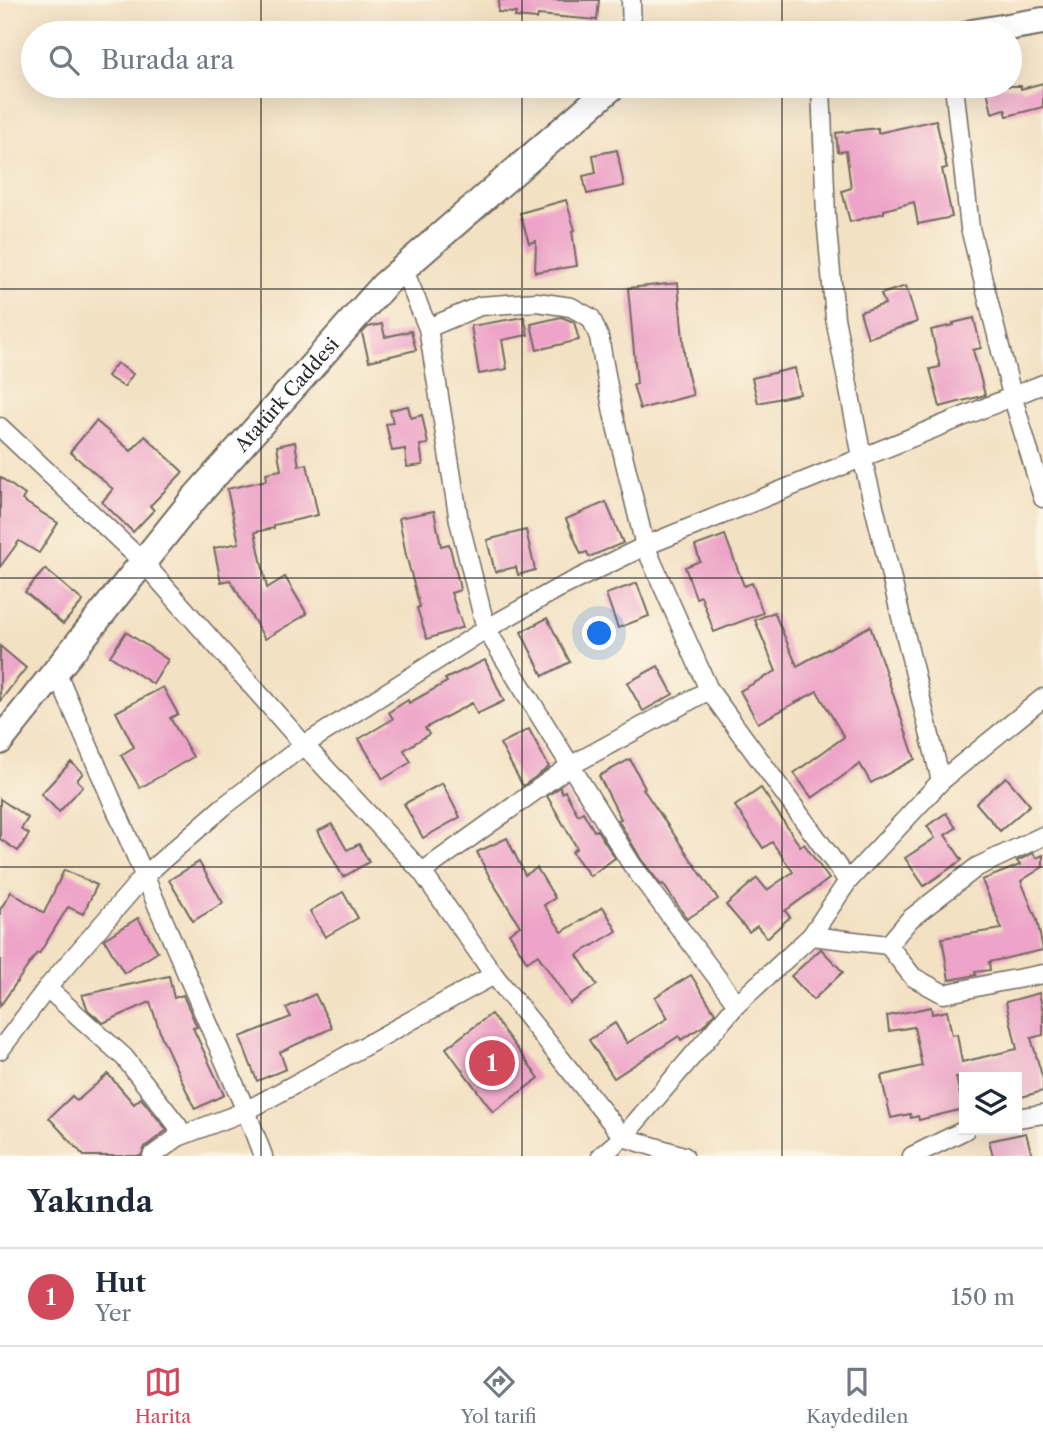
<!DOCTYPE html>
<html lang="tr">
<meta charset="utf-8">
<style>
:root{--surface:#fff;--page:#f2f2f3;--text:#1f2937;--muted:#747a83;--line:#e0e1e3;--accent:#d1495b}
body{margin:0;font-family:"Libre Caslon Text",serif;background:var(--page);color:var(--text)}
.controls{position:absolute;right:21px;bottom:21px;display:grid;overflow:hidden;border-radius:0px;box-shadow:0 7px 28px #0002}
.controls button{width:63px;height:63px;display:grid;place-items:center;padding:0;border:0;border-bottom:2px solid var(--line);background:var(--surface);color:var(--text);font:35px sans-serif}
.you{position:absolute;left:600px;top:634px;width:24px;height:24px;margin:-18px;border:5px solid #fff;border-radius:50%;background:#1a73e8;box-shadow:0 0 0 10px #1a73e833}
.badge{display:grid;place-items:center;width:46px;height:46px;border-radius:50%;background:var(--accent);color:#fff;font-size:23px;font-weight:700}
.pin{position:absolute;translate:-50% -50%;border:4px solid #fff;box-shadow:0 2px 7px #0006}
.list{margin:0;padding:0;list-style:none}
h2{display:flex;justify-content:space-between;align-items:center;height:91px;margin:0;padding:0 28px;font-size:30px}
h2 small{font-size:23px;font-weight:400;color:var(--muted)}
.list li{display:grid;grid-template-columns:46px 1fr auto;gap:21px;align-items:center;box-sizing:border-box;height:98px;padding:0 28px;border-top:2px solid var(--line)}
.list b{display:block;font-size:26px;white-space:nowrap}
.list p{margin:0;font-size:23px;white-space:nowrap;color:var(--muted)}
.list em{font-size:23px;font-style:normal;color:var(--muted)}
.icon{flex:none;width:38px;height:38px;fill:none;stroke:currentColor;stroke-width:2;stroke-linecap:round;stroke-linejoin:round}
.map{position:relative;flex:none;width:1043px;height:1156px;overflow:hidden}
.search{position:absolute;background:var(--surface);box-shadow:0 7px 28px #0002;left:21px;right:21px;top:21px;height:77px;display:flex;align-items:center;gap:18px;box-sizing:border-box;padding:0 24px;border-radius:38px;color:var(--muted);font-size:26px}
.sheet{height:189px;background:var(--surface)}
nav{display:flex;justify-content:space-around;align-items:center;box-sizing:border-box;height:98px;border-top:2px solid var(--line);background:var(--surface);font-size:19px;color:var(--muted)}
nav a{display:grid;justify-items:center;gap:4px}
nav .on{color:var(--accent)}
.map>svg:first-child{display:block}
.building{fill:#eda4c8}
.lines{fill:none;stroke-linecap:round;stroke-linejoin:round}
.street-casing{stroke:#716b60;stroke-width:21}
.secondary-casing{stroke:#716b60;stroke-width:30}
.street{stroke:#fff;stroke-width:18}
.secondary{stroke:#fff;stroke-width:26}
.grid{fill:none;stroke:#2b2b2b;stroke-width:2;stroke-opacity:0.55}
.labels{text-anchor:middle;stroke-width:5;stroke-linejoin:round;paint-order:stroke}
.street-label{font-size:19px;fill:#2b2b2b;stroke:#fcf5e5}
</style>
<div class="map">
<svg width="1043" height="1156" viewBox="0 0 1043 1156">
<rect width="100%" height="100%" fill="#fcf5e5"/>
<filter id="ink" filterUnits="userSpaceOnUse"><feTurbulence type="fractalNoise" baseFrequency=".0143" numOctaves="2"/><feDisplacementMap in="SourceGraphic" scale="14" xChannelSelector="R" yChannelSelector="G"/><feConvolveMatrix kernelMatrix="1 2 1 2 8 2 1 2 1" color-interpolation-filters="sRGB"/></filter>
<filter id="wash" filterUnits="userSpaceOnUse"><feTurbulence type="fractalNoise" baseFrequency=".00686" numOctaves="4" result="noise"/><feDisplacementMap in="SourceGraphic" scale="28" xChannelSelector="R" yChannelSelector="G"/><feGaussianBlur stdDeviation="1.57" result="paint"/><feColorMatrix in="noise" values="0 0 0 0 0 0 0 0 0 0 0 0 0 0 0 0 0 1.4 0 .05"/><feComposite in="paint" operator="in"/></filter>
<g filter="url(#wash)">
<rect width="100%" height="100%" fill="#f3e1c3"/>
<g id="blocks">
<g class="building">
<polygon points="499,0 599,0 597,20 538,15 537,19 515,17 516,13 498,12"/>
<polygon points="1043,83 1043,107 1007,116 1005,109 992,113 986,86 1021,86 1021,89"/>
<polygon points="936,120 947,168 942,169 952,217 918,224 914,202 884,210 884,213 850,222 842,191 851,188 846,151 838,152 836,133 878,128 878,133"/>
<polygon points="617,150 624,186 587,194 583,176 596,173 593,155"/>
<polygon points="566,200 575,230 572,231 577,266 535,272 536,241 529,243 520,213"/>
<polygon points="678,283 685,363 693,395 640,409 633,385 637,384 628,288"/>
<polygon points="906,286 917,322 868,338 860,312 885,304 881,294"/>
<polygon points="524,317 528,335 502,340 507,369 479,374 471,326"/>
<polygon points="561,317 574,322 579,340 537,350 531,324"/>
<polygon points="974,318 981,348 973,350 985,395 940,407 930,369 940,367 931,330 954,325 953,323"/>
<polygon points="382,324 385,337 411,331 416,350 369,361 362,333 368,327"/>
<polygon points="117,363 133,374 124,387 107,376"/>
<polygon points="795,368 800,394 758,403 752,378"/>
<polygon points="408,406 411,418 422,415 428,444 420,445 423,465 407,467 405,449 392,451 386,424 393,423 390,410"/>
<polygon points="96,421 131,451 145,436 183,472 150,506 154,510 133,532 102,502 113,489 70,452"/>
<polygon points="295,442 299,466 307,464 318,515 274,525 274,528 255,532 267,588 285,577 307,614 265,639 230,580 221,582 214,548 239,543 227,489 267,480 266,473 281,470 277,446"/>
<polygon points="0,477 25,495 22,500 58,523 39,553 19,541 0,567"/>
<polygon points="606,502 623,543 589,557 587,552 581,554 566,519"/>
<polygon points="434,511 441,546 449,544 457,575 460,590 451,593 463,627 427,639 417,608 420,607 406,555 399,518"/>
<polygon points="526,530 535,570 518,575 516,567 495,572 487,540"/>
<polygon points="725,535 744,586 752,583 763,613 714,632 701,596 696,598 685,567 700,561 695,546"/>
<polygon points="45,569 83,601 63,624 25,592"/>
<polygon points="637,583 649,616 618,628 606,594"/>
<polygon points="774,612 797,666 870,626 915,759 871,783 860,764 812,798 794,773 844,737 817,691 758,723 740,691 776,671 755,620"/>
<polygon points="547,618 570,662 543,676 521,632"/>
<polygon points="126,632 168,660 153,684 110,656"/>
<polygon points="0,646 26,668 0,701"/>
<polygon points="485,660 504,701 477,714 472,703 425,728 429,734 404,750 411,762 383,779 359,739 393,719 389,712 408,700 409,703 447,682 445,679"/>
<polygon points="658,666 673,694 643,711 627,683"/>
<polygon points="163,687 178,714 170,718 193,757 140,788 121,755 134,747 116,712"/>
<polygon points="529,729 549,767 523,786 500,744"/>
<polygon points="630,759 645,788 643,789 718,899 687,919 663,884 661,885 641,859 618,820 621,819 599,776"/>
<polygon points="71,762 83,773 77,780 83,786 59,812 41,794"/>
<polygon points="1006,777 1030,805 1000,831 976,803"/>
<polygon points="442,783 460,817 423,838 404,804"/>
<polygon points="560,787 562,793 565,791 578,815 583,812 594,831 597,830 615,858 590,876 572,852 577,848 547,796"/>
<polygon points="761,788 800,846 804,844 829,879 785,911 790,917 767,938 757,926 749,932 726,905 757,878 767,890 793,872 772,842 763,848 735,806"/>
<polygon points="0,799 28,818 21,829 29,834 18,851 0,839"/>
<polygon points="946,813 956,828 945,835 962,860 924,886 905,858 935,838 927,826"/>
<polygon points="332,824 347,850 359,844 369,862 343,877 318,831"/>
<polygon points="507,838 525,875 537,868 555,898 544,905 562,932 603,907 617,931 577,955 597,985 570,1003 538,955 527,962 509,933 520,926 490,878 477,852"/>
<polygon points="1033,853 1036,858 1043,855 1043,867 1021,881 1037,920 1043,950 989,962 990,970 975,972 976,975 949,980 942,938 1002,929 982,880 1020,865 1017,861"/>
<polygon points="199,862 223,903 193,921 169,880"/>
<polygon points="64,870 97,885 83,914 68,907 39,954 37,953 0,1006 0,910 11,892 44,913"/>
<polygon points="343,892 358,918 325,937 310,911"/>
<polygon points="138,918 158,952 124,973 104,939"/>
<polygon points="821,949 843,972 813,1000 791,976"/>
<polygon points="691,975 715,1013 703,1026 681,1040 679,1036 614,1078 589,1040 615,1023 627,1043 668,1018 655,997"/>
<polygon points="169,976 174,998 183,995 197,1027 193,1028 224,1095 195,1109 162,1038 150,1002 103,1023 88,1010 82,995"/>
<polygon points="1039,993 1043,1012 1043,1035 1031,1038 1043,1079 1043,1091 1018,1098 1017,1077 956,1077 963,1109 919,1120 918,1116 911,1118 910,1114 891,1118 881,1076 922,1066 914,1027 889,1031 887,1016 931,1007 932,1014 947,1011 952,1035 957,1034 962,1062 1017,1049 1006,1002"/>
<polygon points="315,994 332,1028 280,1052 286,1069 257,1081 240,1037 291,1017 286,1008"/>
<polygon points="491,1014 539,1078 493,1112 446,1048"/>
<polygon points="108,1074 134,1104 141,1098 167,1130 145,1147 141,1156 84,1156 49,1118 72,1096 77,1101"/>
<polygon points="1026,1133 1032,1156 993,1156 989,1141"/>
</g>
</g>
</g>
<g filter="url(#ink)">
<use href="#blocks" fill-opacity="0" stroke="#716b60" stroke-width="2"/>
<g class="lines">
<defs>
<g id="street">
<polyline points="631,0 632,33"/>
<polyline points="821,86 826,217 835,318 862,457 941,781"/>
<polyline points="954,86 970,228 1012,395 1043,498"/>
<polyline points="403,268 428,328 459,521 486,629 632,865 737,1004"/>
<polyline points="428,328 480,306 537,302 571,307 591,318 599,337 613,413 645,546 709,690 848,881"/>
<polyline points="0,427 143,562 304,745 422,872 494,975 623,1137 684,1156"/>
<polyline points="56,671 246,1111 263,1156"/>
<polyline points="422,872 570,766 709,690"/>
<polyline points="811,936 888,945 913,977 944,994 995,983 1043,974"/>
<polyline points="888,945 910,919 977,867 1043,836"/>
<polyline points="47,988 124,1057 178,1126 178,1137"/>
<polyline points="0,1050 47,988 144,876 223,807 304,745 486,629 557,589 645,546 1043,384"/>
<polyline points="1017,1118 1043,1114"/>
<polyline points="152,1156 178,1137 246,1111 494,975"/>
<polyline points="601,1156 623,1137 737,1004 811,936 848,881 941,781 1043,698"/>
<polyline points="912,1156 965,1130"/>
</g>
<g id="secondary">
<polyline points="972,33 1043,21"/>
<path id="s1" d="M0,741L192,501L384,285L613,86"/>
</g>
</defs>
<use href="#street" class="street-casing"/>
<use href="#secondary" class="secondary-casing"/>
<use href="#street" class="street"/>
<use href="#secondary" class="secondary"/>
</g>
</g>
<path class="grid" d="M261,0V33M522,0V33M782,0V33M261,86V1156M522,86V1156M782,86V1156M0,289H1043M0,578H1043M0,867H1043"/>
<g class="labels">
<g class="street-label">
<text dy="7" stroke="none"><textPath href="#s1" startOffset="450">Atatürk Caddesi</textPath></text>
</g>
</g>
</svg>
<div class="controls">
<button><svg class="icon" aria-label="layers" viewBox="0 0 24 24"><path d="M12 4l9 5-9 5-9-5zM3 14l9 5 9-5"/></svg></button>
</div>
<div class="you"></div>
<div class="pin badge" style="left:492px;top:1063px">1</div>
<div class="search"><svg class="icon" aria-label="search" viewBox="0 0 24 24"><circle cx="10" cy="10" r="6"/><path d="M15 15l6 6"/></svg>Burada ara</div>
</div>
<section class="sheet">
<h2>Yakında<small></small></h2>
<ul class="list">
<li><span class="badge">1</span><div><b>Hut</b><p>Yer</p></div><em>150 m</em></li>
</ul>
</section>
<nav>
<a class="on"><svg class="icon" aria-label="map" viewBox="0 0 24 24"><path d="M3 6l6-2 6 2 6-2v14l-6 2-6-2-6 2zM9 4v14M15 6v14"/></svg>Harita</a>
<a><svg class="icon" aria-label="directions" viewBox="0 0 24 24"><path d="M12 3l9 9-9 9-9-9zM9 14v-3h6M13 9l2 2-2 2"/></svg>Yol tarifi</a>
<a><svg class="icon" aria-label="saved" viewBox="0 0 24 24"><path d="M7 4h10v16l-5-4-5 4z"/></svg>Kaydedilen</a>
</nav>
